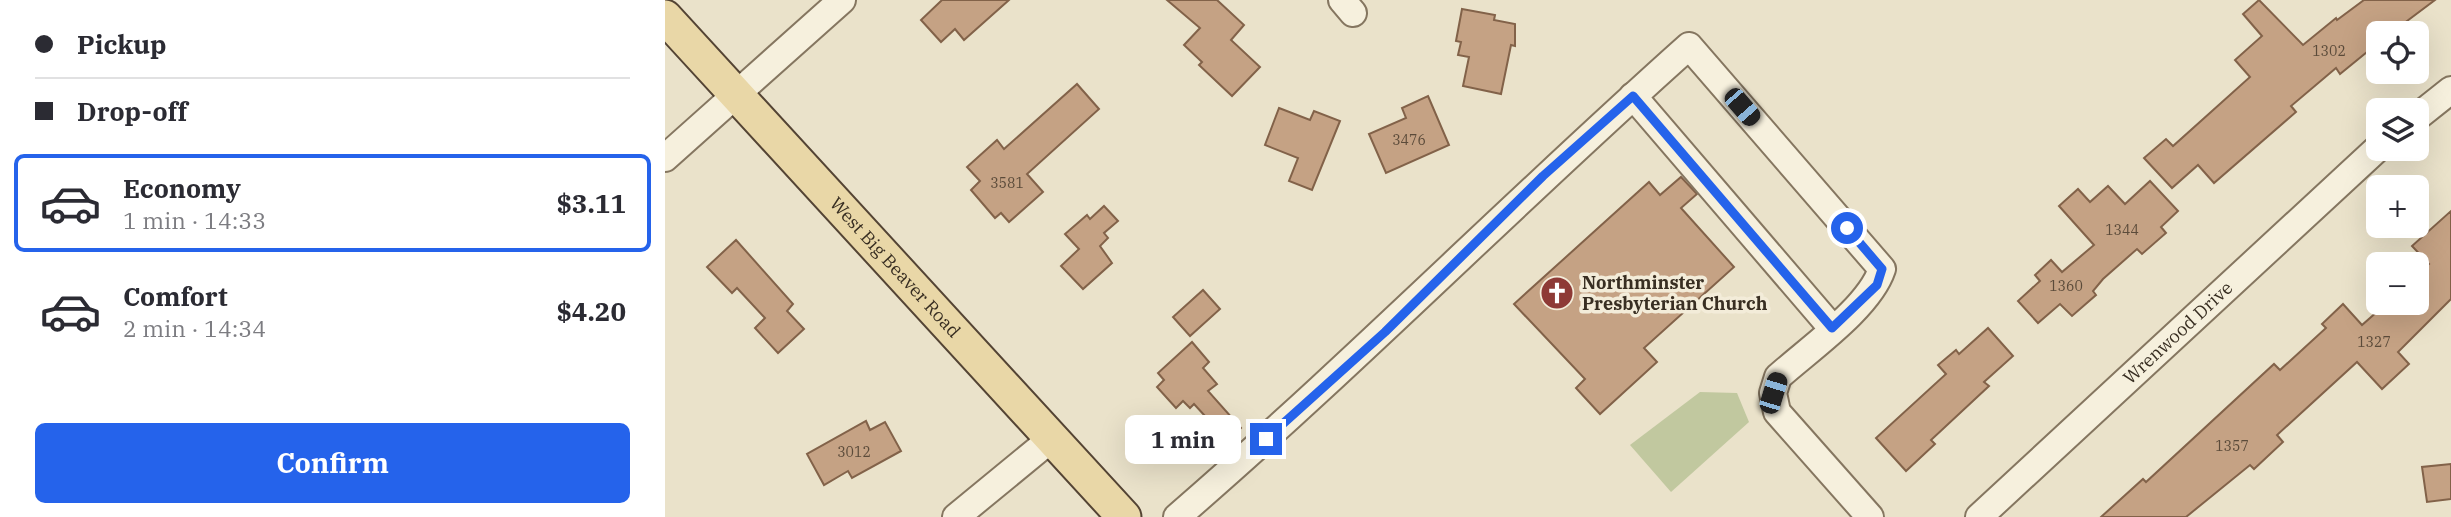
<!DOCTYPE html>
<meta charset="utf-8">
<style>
body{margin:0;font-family:"IBM Plex Serif",serif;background:#f2f2f3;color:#2b2b33;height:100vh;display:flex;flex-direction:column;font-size:26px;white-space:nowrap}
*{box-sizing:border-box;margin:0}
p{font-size:23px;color:#7c7c81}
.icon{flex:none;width:38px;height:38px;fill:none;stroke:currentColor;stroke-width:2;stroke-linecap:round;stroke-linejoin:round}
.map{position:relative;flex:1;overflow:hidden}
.details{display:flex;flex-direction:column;background:#fff;width:665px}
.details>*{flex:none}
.hud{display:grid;align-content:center;height:154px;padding:0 35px;background:#fff}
.tools{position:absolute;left:1701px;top:21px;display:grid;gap:14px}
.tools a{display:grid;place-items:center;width:63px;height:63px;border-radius:10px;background:#fff;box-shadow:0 7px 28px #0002;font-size:35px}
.end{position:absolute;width:32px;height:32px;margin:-16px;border:9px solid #2563eb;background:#fff;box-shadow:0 0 0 4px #fff}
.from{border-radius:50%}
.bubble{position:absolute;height:49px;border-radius:10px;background:#fff;box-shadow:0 7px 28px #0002;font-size:23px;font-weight:800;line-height:49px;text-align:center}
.car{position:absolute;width:21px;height:42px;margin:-21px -10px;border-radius:9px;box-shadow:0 0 5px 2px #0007;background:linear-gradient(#222 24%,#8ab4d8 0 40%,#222 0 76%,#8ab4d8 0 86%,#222 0)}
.hud b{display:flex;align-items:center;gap:24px;height:66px;font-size:26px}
.hud b+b{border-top:2px solid #e1e1e2}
.hud i{width:18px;height:18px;background:#2b2b33}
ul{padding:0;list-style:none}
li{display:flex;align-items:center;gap:21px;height:98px;margin:0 14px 10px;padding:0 21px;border:4px solid transparent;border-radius:10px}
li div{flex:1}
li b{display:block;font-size:26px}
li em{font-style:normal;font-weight:800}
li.on{border-color:#2563eb}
li>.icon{width:63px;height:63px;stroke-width:1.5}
.action{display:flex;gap:14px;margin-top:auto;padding:14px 35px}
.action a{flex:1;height:80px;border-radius:10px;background:#2563eb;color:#fff;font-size:28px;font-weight:800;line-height:80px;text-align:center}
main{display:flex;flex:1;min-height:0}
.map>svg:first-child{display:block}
.green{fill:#c1c89f}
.building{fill:#c5a284;stroke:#826249;stroke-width:2}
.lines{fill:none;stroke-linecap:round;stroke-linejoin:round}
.minor-casing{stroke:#857660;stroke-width:30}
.major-casing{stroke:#544434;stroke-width:37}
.minor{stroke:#f6f0dd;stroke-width:26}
.major{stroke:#e9d7a7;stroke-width:33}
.route{stroke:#2563eb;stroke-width:9}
.labels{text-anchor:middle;stroke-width:7;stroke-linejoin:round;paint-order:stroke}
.number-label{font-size:14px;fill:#5b4b3a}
.street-label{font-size:18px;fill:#382e22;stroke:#f3ecd9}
.poi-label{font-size:18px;font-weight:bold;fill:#382e22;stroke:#f3ecd9;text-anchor:start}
</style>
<main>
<section class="details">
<div class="hud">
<b><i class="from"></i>Pickup</b>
<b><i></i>Drop-off</b>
</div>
<ul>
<li class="on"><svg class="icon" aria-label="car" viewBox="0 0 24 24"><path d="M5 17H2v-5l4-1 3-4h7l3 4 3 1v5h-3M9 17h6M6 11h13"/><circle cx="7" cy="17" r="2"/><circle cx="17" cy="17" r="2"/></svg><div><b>Economy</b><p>1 min · 14:33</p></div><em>$3.11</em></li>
<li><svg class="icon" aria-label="car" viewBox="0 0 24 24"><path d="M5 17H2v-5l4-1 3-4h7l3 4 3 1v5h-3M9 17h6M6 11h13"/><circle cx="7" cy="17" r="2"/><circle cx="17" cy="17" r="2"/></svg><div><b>Comfort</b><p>2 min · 14:34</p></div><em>$4.20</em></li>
</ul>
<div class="action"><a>Confirm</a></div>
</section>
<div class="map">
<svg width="1786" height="517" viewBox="0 0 1786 517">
<rect width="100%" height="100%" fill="#eae2ca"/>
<path class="green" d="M 1035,392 L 1072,393 L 1084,422 L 1006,492 L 965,445 Z"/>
<g class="building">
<path d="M 277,0 L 344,0 L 299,40 L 290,29 L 276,42 L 256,20 Z"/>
<path d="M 502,0 L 552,0 L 579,25 L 566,40 L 595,67 L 567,96 L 534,65 L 537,62 L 519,45 L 535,28 Z"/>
<path d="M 1594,0 L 1638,45 L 1671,18 L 1672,20 L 1699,0 L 1770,0 L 1726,33 L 1713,33 L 1713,43 L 1675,74 L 1671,68 L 1626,106 L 1631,112 L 1549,183 L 1533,165 L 1507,188 L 1479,158 L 1501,139 L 1508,146 L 1585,77 L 1570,60 L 1597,36 L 1578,14 Z"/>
<path d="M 797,9 L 830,15 L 829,20 L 850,24 L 850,46 L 846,45 L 836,94 L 798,86 L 804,57 L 793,55 L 796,42 L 791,41 Z"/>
<path d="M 412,84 L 434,109 L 362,174 L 378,192 L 344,222 L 336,213 L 330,218 L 306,190 L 315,181 L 302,167 L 332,140 L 339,149 Z"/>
<path d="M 763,96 L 784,145 L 721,173 L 704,134 L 741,118 L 737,108 Z"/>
<path d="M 614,108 L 645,120 L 649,111 L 675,121 L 647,190 L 624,181 L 633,158 L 600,145 Z"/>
<path d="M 1016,177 L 1032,194 L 1016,208 L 1069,267 L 979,348 L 992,362 L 935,414 L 911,388 L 920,379 L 849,304 L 984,182 L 995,195 Z"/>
<path d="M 1485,181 L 1513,211 L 1496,227 L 1501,233 L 1477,254 L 1472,249 L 1438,279 L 1428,291 L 1431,295 L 1407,316 L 1395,304 L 1373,323 L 1353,301 L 1375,281 L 1370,275 L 1386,260 L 1397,272 L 1429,245 L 1394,206 L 1413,189 L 1425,202 L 1443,186 L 1460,204 Z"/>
<path d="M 439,206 L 453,221 L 439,233 L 443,238 L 435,246 L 447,263 L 418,289 L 396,266 L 414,249 L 400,234 L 422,215 L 425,219 Z"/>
<path d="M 1786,211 L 1786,299 L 1733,352 L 1744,364 L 1717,389 L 1692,362 L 1612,435 L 1618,442 L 1589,469 L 1585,465 L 1521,517 L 1436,517 L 1478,479 L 1481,482 L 1609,364 L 1615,370 L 1661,328 L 1657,324 L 1678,304 L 1697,325 L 1722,303 L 1752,303 L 1752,275 L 1764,264 L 1747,246 Z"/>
<path d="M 71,240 L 128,304 L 122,311 L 139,329 L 113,353 L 90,328 L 100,318 L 72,288 L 67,293 L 42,267 Z"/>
<path d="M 538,290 L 555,309 L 525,336 L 508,317 Z"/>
<path d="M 1323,328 L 1348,356 L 1319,382 L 1324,386 L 1266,440 L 1270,444 L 1241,471 L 1211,438 L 1281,374 L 1273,365 L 1291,350 L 1294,354 Z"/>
<path d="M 527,342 L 544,362 L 538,368 L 552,384 L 543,391 L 576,428 L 563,441 L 529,404 L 525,408 L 518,401 L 511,408 L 492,387 L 499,380 L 493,373 Z"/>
<path d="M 201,421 L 205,430 L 220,422 L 236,451 L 187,478 L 183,471 L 159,485 L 142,454 Z"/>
<path d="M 1786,464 L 1786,499 L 1762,502 L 1757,467 Z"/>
</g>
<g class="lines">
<defs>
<g id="minor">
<path d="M 677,0 L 688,13"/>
<path d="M 968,96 L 1167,328"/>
<path d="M 1752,117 L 1786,90"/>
<path d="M 0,158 L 177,0"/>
<path d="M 291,517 L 386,439"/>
<path d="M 512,517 C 688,365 851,200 1024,46 L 1217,269 C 1204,308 1144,349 1113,377 L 1108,393 L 1112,412 L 1205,517"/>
<path id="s1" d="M 1314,517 L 1713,148"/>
</g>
<g id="major">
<path id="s2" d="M 0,17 L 459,517"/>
</g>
</defs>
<use href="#minor" class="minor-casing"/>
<use href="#major" class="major-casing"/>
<use href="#minor" class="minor"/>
<use href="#major" class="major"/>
</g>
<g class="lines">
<path class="route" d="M 601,439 L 720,332 L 878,176 L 968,96 L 1167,328 L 1212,285 L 1217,269 L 1182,228"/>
</g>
<defs>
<symbol id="church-disc" viewBox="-11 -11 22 22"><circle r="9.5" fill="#8e3a36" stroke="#f3ecd9"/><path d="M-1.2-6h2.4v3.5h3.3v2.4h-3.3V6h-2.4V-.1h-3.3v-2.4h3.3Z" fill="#fff"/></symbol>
</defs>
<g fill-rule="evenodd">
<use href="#church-disc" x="873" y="274" width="38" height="38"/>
</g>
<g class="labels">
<g class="number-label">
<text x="1664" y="56">1302</text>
<text x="744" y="145">3476</text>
<text x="342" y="188">3581</text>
<text x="1457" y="235">1344</text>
<text x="1401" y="291">1360</text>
<text x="1709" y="347">1327</text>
<text x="1567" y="451">1357</text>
<text x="189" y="457">3012</text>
</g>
<g class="street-label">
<text dy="6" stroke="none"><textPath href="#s2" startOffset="340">West Big Beaver Road</textPath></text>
<text dy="6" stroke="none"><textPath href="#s1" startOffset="271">Wrenwood Drive</textPath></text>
</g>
<g class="poi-label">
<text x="917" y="289">Northminster<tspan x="917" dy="21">Presbyterian Church</tspan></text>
</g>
</g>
</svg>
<div class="tools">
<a><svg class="icon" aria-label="locate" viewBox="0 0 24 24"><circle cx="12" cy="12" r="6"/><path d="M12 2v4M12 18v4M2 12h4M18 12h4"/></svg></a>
<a><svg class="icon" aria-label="layers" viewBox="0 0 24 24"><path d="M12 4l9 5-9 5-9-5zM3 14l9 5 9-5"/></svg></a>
<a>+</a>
<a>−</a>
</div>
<i class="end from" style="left:1182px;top:228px"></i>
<i class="end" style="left:601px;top:439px"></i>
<div class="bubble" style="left:460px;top:415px;width:116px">1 min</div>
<i class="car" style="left:1077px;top:107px;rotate:139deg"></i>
<i class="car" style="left:1108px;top:393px;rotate:17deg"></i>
</div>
</main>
